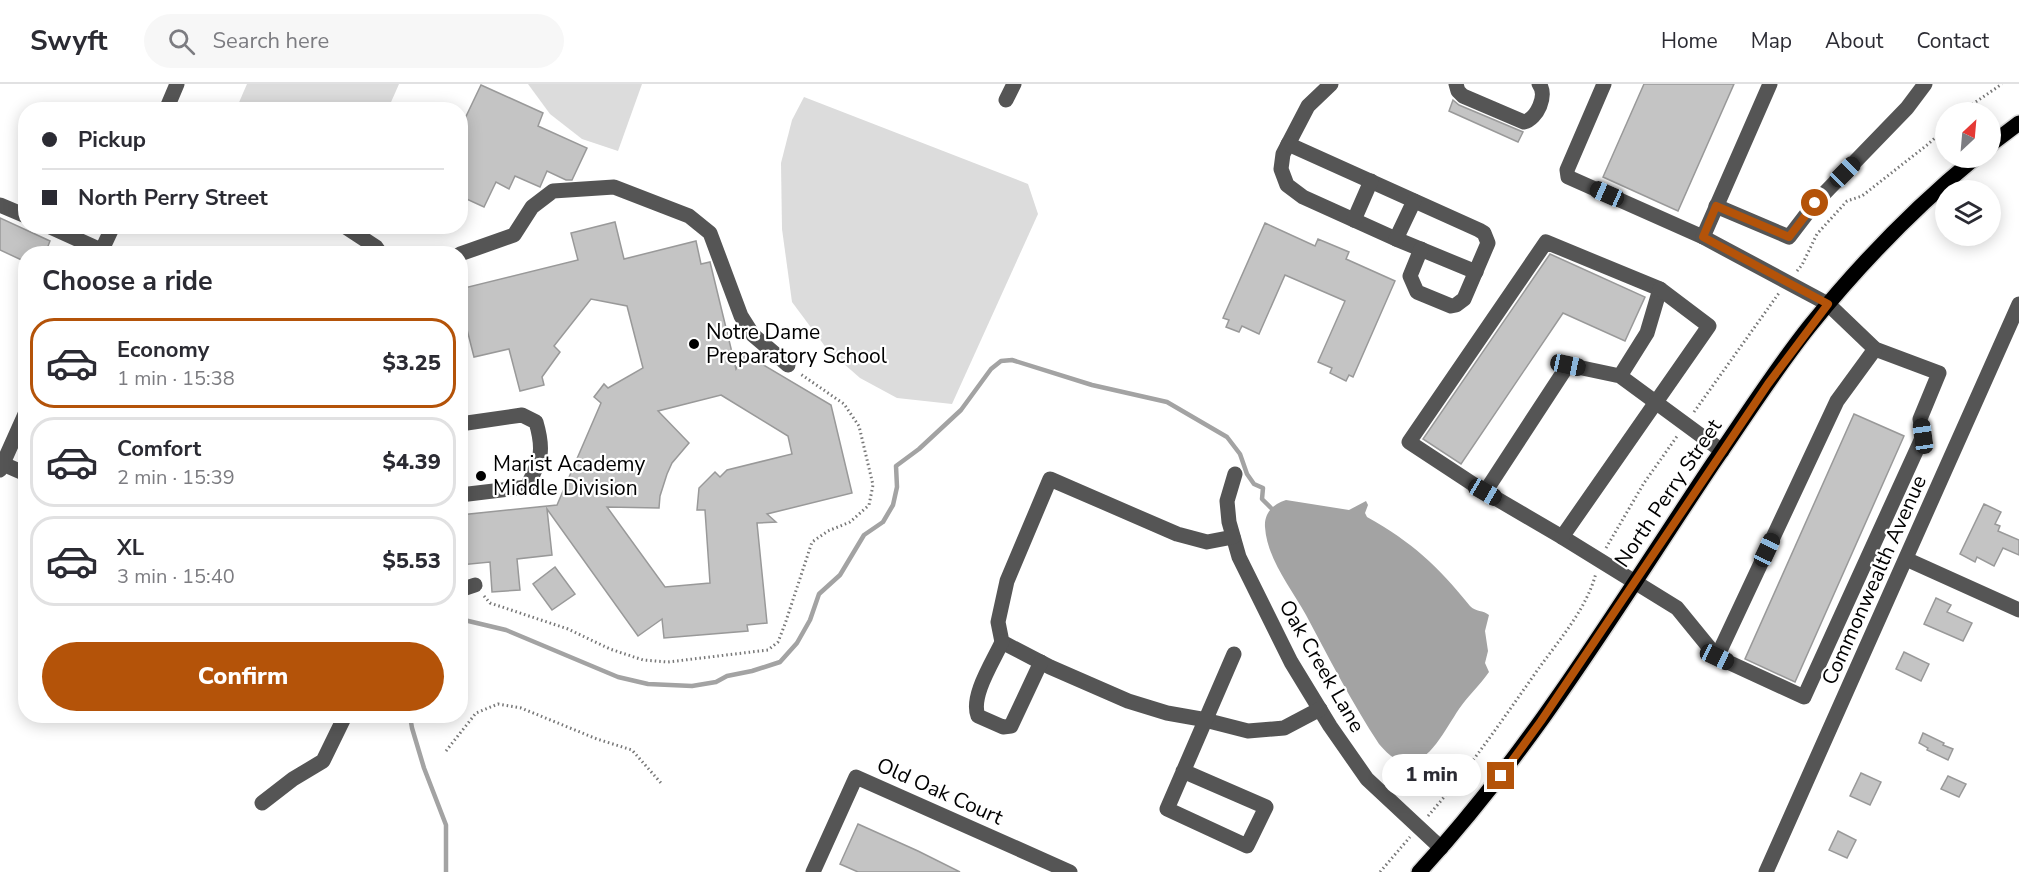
<!DOCTYPE html>
<meta charset="utf-8">
<style>
body{margin:0;font-family:"Nunito Sans",sans-serif;background:#f7f7f7;color:#2b2b33;height:100vh;display:flex;flex-direction:column;font-size:22px;white-space:nowrap}
*{box-sizing:border-box;margin:0}
p{font-size:20px;color:#7c7c81}
.icon{flex:none;width:33px;height:33px;fill:none;stroke:currentColor;stroke-width:2;stroke-linecap:round;stroke-linejoin:round}
.map{position:relative;flex:1;overflow:hidden}
.side{position:absolute;left:18px;top:162px;width:450px;height:477px;display:flex;flex-direction:column;background:#fff;border-radius:24px;box-shadow:0 3px 15px #0003}
.side>*{flex:none}
.top-card{position:absolute;left:18px;top:18px;width:450px;height:132px;border-radius:24px;box-shadow:0 3px 15px #0003;display:grid;align-content:center;height:132px;padding:0 24px;background:#fff}
.needle{width:39px;rotate:26deg}
.tools{position:absolute;left:1935px;top:18px;display:grid;gap:12px}
.tools a{display:grid;place-items:center;width:66px;height:66px;border-radius:50%;background:#fff;box-shadow:0 3px 15px #0003;font-size:30px}
.end{position:absolute;width:27px;height:27px;margin:-14px;border:8px solid #b45309;background:#fff;box-shadow:0 0 0 3px #fff}
.from{border-radius:50%}
.bubble{position:absolute;height:42px;border-radius:21px;background:#fff;box-shadow:0 3px 15px #0003;font-size:20px;font-weight:800;line-height:42px;text-align:center}
.car{position:absolute;width:18px;height:36px;margin:-18px -9px;border-radius:8px;box-shadow:0 0 4px 2px #0007;background:linear-gradient(#222 24%,#8ab4d8 0 40%,#222 0 76%,#8ab4d8 0 86%,#222 0)}
.top-card b{display:flex;align-items:center;gap:21px;height:57px;font-size:22px}
.top-card b+b{border-top:2px solid #e1e1e2}
.top-card i{width:15px;height:15px;background:#2b2b33}
ul{padding:0;list-style:none}
li{display:flex;align-items:center;gap:18px;height:90px;margin:0 12px 9px;padding:0 12px;border:3px solid #e1e1e2;border-radius:24px}
li div{flex:1}
li b{display:block;font-size:22px}
li em{font-style:normal;font-weight:800}
li.active{border-color:#b45309}
li>.icon{width:54px;height:54px;stroke-width:1.5}
h2{padding:0 24px;font-size:27px;line-height:72px}
.button{display:flex;gap:12px;margin-top:auto;padding:12px 24px}
.button a{flex:1;height:69px;border-radius:36px;background:#b45309;color:#fff;font-size:24px;font-weight:800;line-height:69px;text-align:center}
header{display:flex;align-items:center;gap:36px;box-sizing:border-box;height:84px;padding:0 30px;background:#fff;border-bottom:2px solid #e1e1e2}
header strong{font-size:28px}
nav{display:flex;gap:33px;margin-inline-start:auto;font-size:21px}
.search{width:420px;height:54px;background:#f7f7f7;display:flex;align-items:center;gap:15px;box-sizing:border-box;padding:0 21px;border-radius:33px;color:#7c7c81;font-size:22px}
.map>svg:first-child{display:block}
.green{fill:#dcdcdc}
.water{fill:#a3a3a3}
.lines{fill:none;stroke-linecap:round;stroke-linejoin:round}
.stream{stroke:#a3a3a3;stroke-width:4.5}
.building{fill:#c4c4c4;stroke:#999;stroke-width:1.5;fill-rule:evenodd}
.major-casing{stroke:#dbdbdb;stroke-width:18}
.path{stroke:#777;stroke-width:3;stroke-dasharray:1.5 3;stroke-linecap:butt}
.minor{stroke:#555;stroke-width:15}
.major{stroke:#000;stroke-width:15}
.route{stroke:#b45309;stroke-width:8}
.poi-dot{fill:#000;stroke:#fff;stroke-width:2}
.labels{text-anchor:middle;stroke-width:4.5;stroke-linejoin:round;paint-order:stroke}
.poi-label{font-size:21px;fill:#000;stroke:#fff;text-anchor:start}
.street-label{font-size:21px;fill:#000;stroke:#fff}
</style>
<header>
<strong>Swyft</strong>
<div class="search"><svg class="icon" aria-label="search" viewBox="0 0 24 24"><circle cx="10" cy="10" r="6"/><path d="M15 15l6 6"/></svg>Search here</div>
<nav><a>Home</a><a>Map</a><a>About</a><a>Contact</a></nav>
</header>
<div class="map">
<svg width="2019" height="788" viewBox="0 0 2019 788">
<rect width="100%" height="100%" fill="#fff"/>
<g class="green">
<path d="M 247,0 L 399,0 L 388,25 L 242,25 L 237,23 Z"/>
<path d="M 528,0 L 642,0 L 618,67 L 582,55 L 550,30 Z"/>
<path d="M 804,13 L 1028,100 L 1038,130 L 952,320 L 897,314 L 860,294 L 827,265 L 792,218 L 782,145 L 781,79 L 792,36 Z"/>
</g>
<path class="water" d="M 1286,416 L 1349,426 L 1366,417 L 1368,421 L 1365,429 L 1367,433 C 1413,459 1437,481 1470,522 C 1476,528 1483,526 1489,531 L 1485,547 L 1488,567 L 1485,579 L 1489,588 C 1480,601 1468,612 1459,625 C 1439,655 1417,706 1379,660 C 1352,619 1329,574 1306,531 C 1291,504 1267,475 1265,443 C 1264,429 1273,420 1286,416 Z"/>
<g class="lines">
<g class="stream">
<path d="M 460,535 L 506,546 L 618,593 L 648,600 L 692,602 L 716,598 L 727,592 L 752,587 L 780,578 L 797,559 L 810,536 L 819,510 L 840,491 L 864,451 L 883,438 L 893,421 L 897,403 L 896,382 L 919,365 L 961,326 L 991,285 L 1001,277 L 1012,276 L 1092,301 L 1167,318 L 1227,353 L 1240,370 L 1247,390 L 1254,400 L 1263,404 L 1262,415 L 1271,424"/>
<path d="M 410,632 L 412,644 L 424,684 L 446,741 L 446,788"/>
</g>
</g>
<g class="building">
<path d="M 1644,0 L 1734,0 L 1678,127 L 1603,93 Z"/>
<path d="M 481,1 L 543,29 L 538,42 L 587,64 L 572,96 L 566,96 L 547,87 L 540,103 L 515,92 L 509,105 L 496,98 L 484,123 L 460,112 L 460,45 Z"/>
<path d="M 1453,16 L 1459,21 L 1523,48 L 1518,58 L 1449,27 Z"/>
<path d="M 0,134 L 50,157 L 45,170 L 26,170 L 26,178 L 0,166 Z"/>
<path d="M 615,138 L 624,175 L 696,157 L 701,180 L 710,178 L 736,285 L 745,270 L 831,321 L 852,409 L 767,430 L 776,438 L 757,439 L 767,539 L 747,541 L 748,547 L 664,554 L 662,535 L 638,552 L 547,425 L 552,471 L 517,475 L 520,506 L 492,508 L 490,478 L 460,481 L 460,431 L 557,421 L 601,319 L 594,313 L 604,300 L 608,304 L 643,284 L 627,222 L 591,215 L 554,262 L 560,268 L 542,293 L 544,301 L 520,307 L 509,265 L 474,273 L 460,218 L 460,205 L 578,176 L 571,149 ZM 721,311 L 788,352 L 792,370 L 727,386 L 720,393 L 715,388 L 699,404 L 697,426 L 705,426 L 710,499 L 665,503 L 607,423 L 659,424 L 660,412 L 667,390 L 672,379 L 689,359 L 658,327 Z"/>
<path d="M 1265,139 L 1315,162 L 1318,155 L 1349,168 L 1346,175 L 1395,197 L 1353,293 L 1349,291 L 1346,297 L 1330,289 L 1332,284 L 1318,278 L 1345,217 L 1285,191 L 1259,250 L 1242,242 L 1239,248 L 1226,243 L 1229,236 L 1223,234 Z"/>
<path d="M 1550,170 L 1645,213 L 1625,257 L 1563,229 L 1461,380 L 1423,355 Z"/>
<path d="M 1854,330 L 1904,352 L 1795,598 L 1745,575 Z"/>
<path d="M 1984,420 L 2001,428 L 1995,440 L 2000,442 L 1998,447 L 2019,456 L 2019,471 L 2003,464 L 1994,482 L 1977,473 L 1975,478 L 1960,470 Z"/>
<path d="M 555,483 L 575,510 L 552,526 L 533,500 Z"/>
<path d="M 1936,514 L 1951,521 L 1947,528 L 1972,539 L 1963,557 L 1924,540 Z"/>
<path d="M 1904,568 L 1929,580 L 1921,597 L 1896,585 Z"/>
<path d="M 1923,649 L 1944,659 L 1943,661 L 1953,665 L 1948,676 L 1927,666 L 1928,664 L 1919,659 Z"/>
<path d="M 1861,689 L 1881,698 L 1870,721 L 1850,712 Z"/>
<path d="M 1948,692 L 1966,700 L 1959,713 L 1941,705 Z"/>
<path d="M 858,740 L 918,767 L 960,788 L 858,788 L 840,780 Z"/>
<path d="M 1838,747 L 1856,756 L 1847,774 L 1829,766 Z"/>
</g>
<g class="lines">
<defs>
<g id="major">
<path d="M 1990,61 L 2019,39"/>
<path d="M 1419,788 C 1533,665 1619,520 1712,381 C 1744,335 1774,287 1809,243 C 1859,181 1914,124 1975,74"/>
</g>
</defs>
<use href="#major" class="major-casing"/>
<g class="path">
<path d="M 1961,28 L 2002,0"/>
<path d="M 1797,187 L 1802,181 L 1817,150 L 1847,117 L 1862,112 L 1927,61 L 1946,44"/>
<path d="M 1694,328 L 1779,209"/>
<path d="M 1606,464 L 1644,399 L 1678,351"/>
<path d="M 484,512 L 490,519 L 568,545 L 610,565 L 643,576 L 668,578 L 768,566 L 778,558 L 785,540 L 812,458 L 828,447 L 850,438 L 869,421 L 873,401 L 859,342 L 844,320 L 799,289"/>
<path d="M 446,667 L 476,629 L 498,620 L 521,624 L 597,655 L 632,666 L 661,699"/>
<path d="M 1428,732 C 1469,685 1503,635 1539,584 C 1560,555 1587,524 1596,489"/>
<path d="M 1380,788 L 1410,753"/>
</g>
<g class="minor">
<path d="M 1331,0 L 1308,22 L 1283,70 L 1281,85 L 1287,101 L 1303,113 L 1396,155 L 1476,188"/>
<path d="M 1456,0 L 1458,7 L 1463,12 L 1524,38 C 1537,35 1548,11 1539,0"/>
<path d="M 1604,0 L 1567,86 L 1568,93 L 1703,153"/>
<path d="M 1006,16 L 1014,0"/>
<path d="M 166,26 L 177,0"/>
<path d="M 1288,60 L 1479,146 L 1484,149 L 1488,159 L 1464,215 L 1456,221 L 1451,222 L 1417,208 L 1410,192 L 1421,165"/>
<path d="M 0,121 L 26,132"/>
<path d="M 1716,122 L 1789,153 L 1815,119 L 1907,24 L 1925,0"/>
<path d="M 1354,136 L 1371,97"/>
<path d="M 48,142 L 101,166"/>
<path d="M 344,142 L 376,163 L 381,170"/>
<path d="M 1396,155 L 1414,117"/>
<path d="M 100,170 L 113,142"/>
<path d="M 460,170 L 514,151 L 532,123 L 553,107 L 614,103 L 689,132 L 710,149 L 741,232 L 753,251 L 788,281"/>
<path d="M 1620,292 L 1568,281 L 1485,408 L 1409,358 L 1546,158 L 1660,205 L 1647,249 L 1620,292 L 1722,367"/>
<path d="M 460,340 L 522,331 L 536,338 C 545,369 540,376 527,403 L 460,411"/>
<path d="M 3,380 L 26,390"/>
<path d="M 0,386 L 26,328"/>
<path d="M 1235,390 L 1227,417 L 1229,438 L 1239,473 L 1291,578 L 1330,642 L 1367,695 L 1441,764"/>
<path d="M 1485,408 L 1562,453 L 1677,524 L 1717,573 L 1804,613 L 1923,352 L 1920,335 L 1939,289 L 1875,265 L 1828,220 L 1703,153 L 1770,0"/>
<path d="M 1233,453 L 1207,458 L 1177,450 L 1050,395 L 1007,497 L 998,538 L 1002,558 L 1050,583 L 1128,617 L 1167,629 L 1201,635 L 1248,647 L 1284,644 L 1320,625"/>
<path d="M 1562,453 L 1709,242 L 1660,205"/>
<path d="M 1906,475 L 2019,526"/>
<path d="M 460,506 L 475,501"/>
<path d="M 1002,558 C 994,576 970,612 978,632 L 1003,643 L 1011,642 L 1041,578"/>
<path d="M 1717,573 L 1837,317 L 1875,265"/>
<path d="M 1183,687 L 1266,723 L 1247,762 L 1167,725 L 1234,570"/>
<path d="M 262,719 L 293,695 L 323,677 L 345,632"/>
<path d="M 813,788 L 856,693 L 1070,788"/>
<path d="M 1766,788 L 2019,220"/>
</g>
<use href="#major" class="major"/>
</g>
<g class="lines">
<path class="route" d="M 1501,692 L 1541,637 L 1768,300 L 1828,220 L 1703,153 L 1716,122 L 1789,153 L 1815,119"/>
</g>
<g class="poi-dot">
<circle cx="694" cy="260" r="6"/>
<circle cx="481" cy="392" r="6"/>
</g>
<g class="labels">
<g class="poi-label">
<text x="706" y="255">Notre Dame<tspan x="706" dy="24">Preparatory School</tspan></text>
<text x="493" y="387">Marist Academy<tspan x="493" dy="24">Middle Division</tspan></text>
</g>
<g class="street-label">
<text transform="translate(1668 409) rotate(-56)" y="7">North Perry Street</text>
<text transform="translate(1874 496) rotate(-66)" y="7">Commonwealth Avenue</text>
<text transform="translate(1322 582) rotate(60)" y="7">Oak Creek Lane</text>
<text transform="translate(940 707) rotate(24)" y="7">Old Oak Court</text>
</g>
</g>
</svg>
<div class="tools">
<a><svg class="needle" viewBox="-14 -14 28 28"><path d="M0-13l5 13h-10z" fill="#e53935"/><path d="M0 13l5-13h-10z" fill="#7c7c81"/></svg></a>
<a><svg class="icon" aria-label="layers" viewBox="0 0 24 24"><path d="M12 4l9 5-9 5-9-5zM3 14l9 5 9-5"/></svg></a>
</div>
<i class="end from" style="left:1815px;top:119px"></i>
<i class="end" style="left:1501px;top:692px"></i>
<div class="bubble" style="left:1382px;top:670px;width:99px">1 min</div>
<i class="car" style="left:1845px;top:88px;rotate:45deg"></i>
<i class="car" style="left:1607px;top:110px;rotate:294deg"></i>
<i class="car" style="left:1568px;top:281px;rotate:102deg"></i>
<i class="car" style="left:1923px;top:352px;rotate:352deg"></i>
<i class="car" style="left:1485px;top:408px;rotate:120deg"></i>
<i class="car" style="left:1767px;top:466px;rotate:25deg"></i>
<i class="car" style="left:1717px;top:573px;rotate:115deg"></i>
<div class="top-card">
<b><i class="from"></i>Pickup</b>
<b><i></i>North Perry Street</b>
</div>
<section class="side">
<h2>Choose a ride</h2>
<ul>
<li class="active"><svg class="icon" aria-label="car" viewBox="0 0 24 24"><path d="M5 17H2v-5l4-1 3-4h7l3 4 3 1v5h-3M9 17h6M6 11h13"/><circle cx="7" cy="17" r="2"/><circle cx="17" cy="17" r="2"/></svg><div><b>Economy</b><p>1 min · 15:38</p></div><em>$3.25</em></li>
<li><svg class="icon" aria-label="car" viewBox="0 0 24 24"><path d="M5 17H2v-5l4-1 3-4h7l3 4 3 1v5h-3M9 17h6M6 11h13"/><circle cx="7" cy="17" r="2"/><circle cx="17" cy="17" r="2"/></svg><div><b>Comfort</b><p>2 min · 15:39</p></div><em>$4.39</em></li>
<li><svg class="icon" aria-label="car" viewBox="0 0 24 24"><path d="M5 17H2v-5l4-1 3-4h7l3 4 3 1v5h-3M9 17h6M6 11h13"/><circle cx="7" cy="17" r="2"/><circle cx="17" cy="17" r="2"/></svg><div><b>XL</b><p>3 min · 15:40</p></div><em>$5.53</em></li>
</ul>
<div class="button"><a>Confirm</a></div>
</section>
</div>
